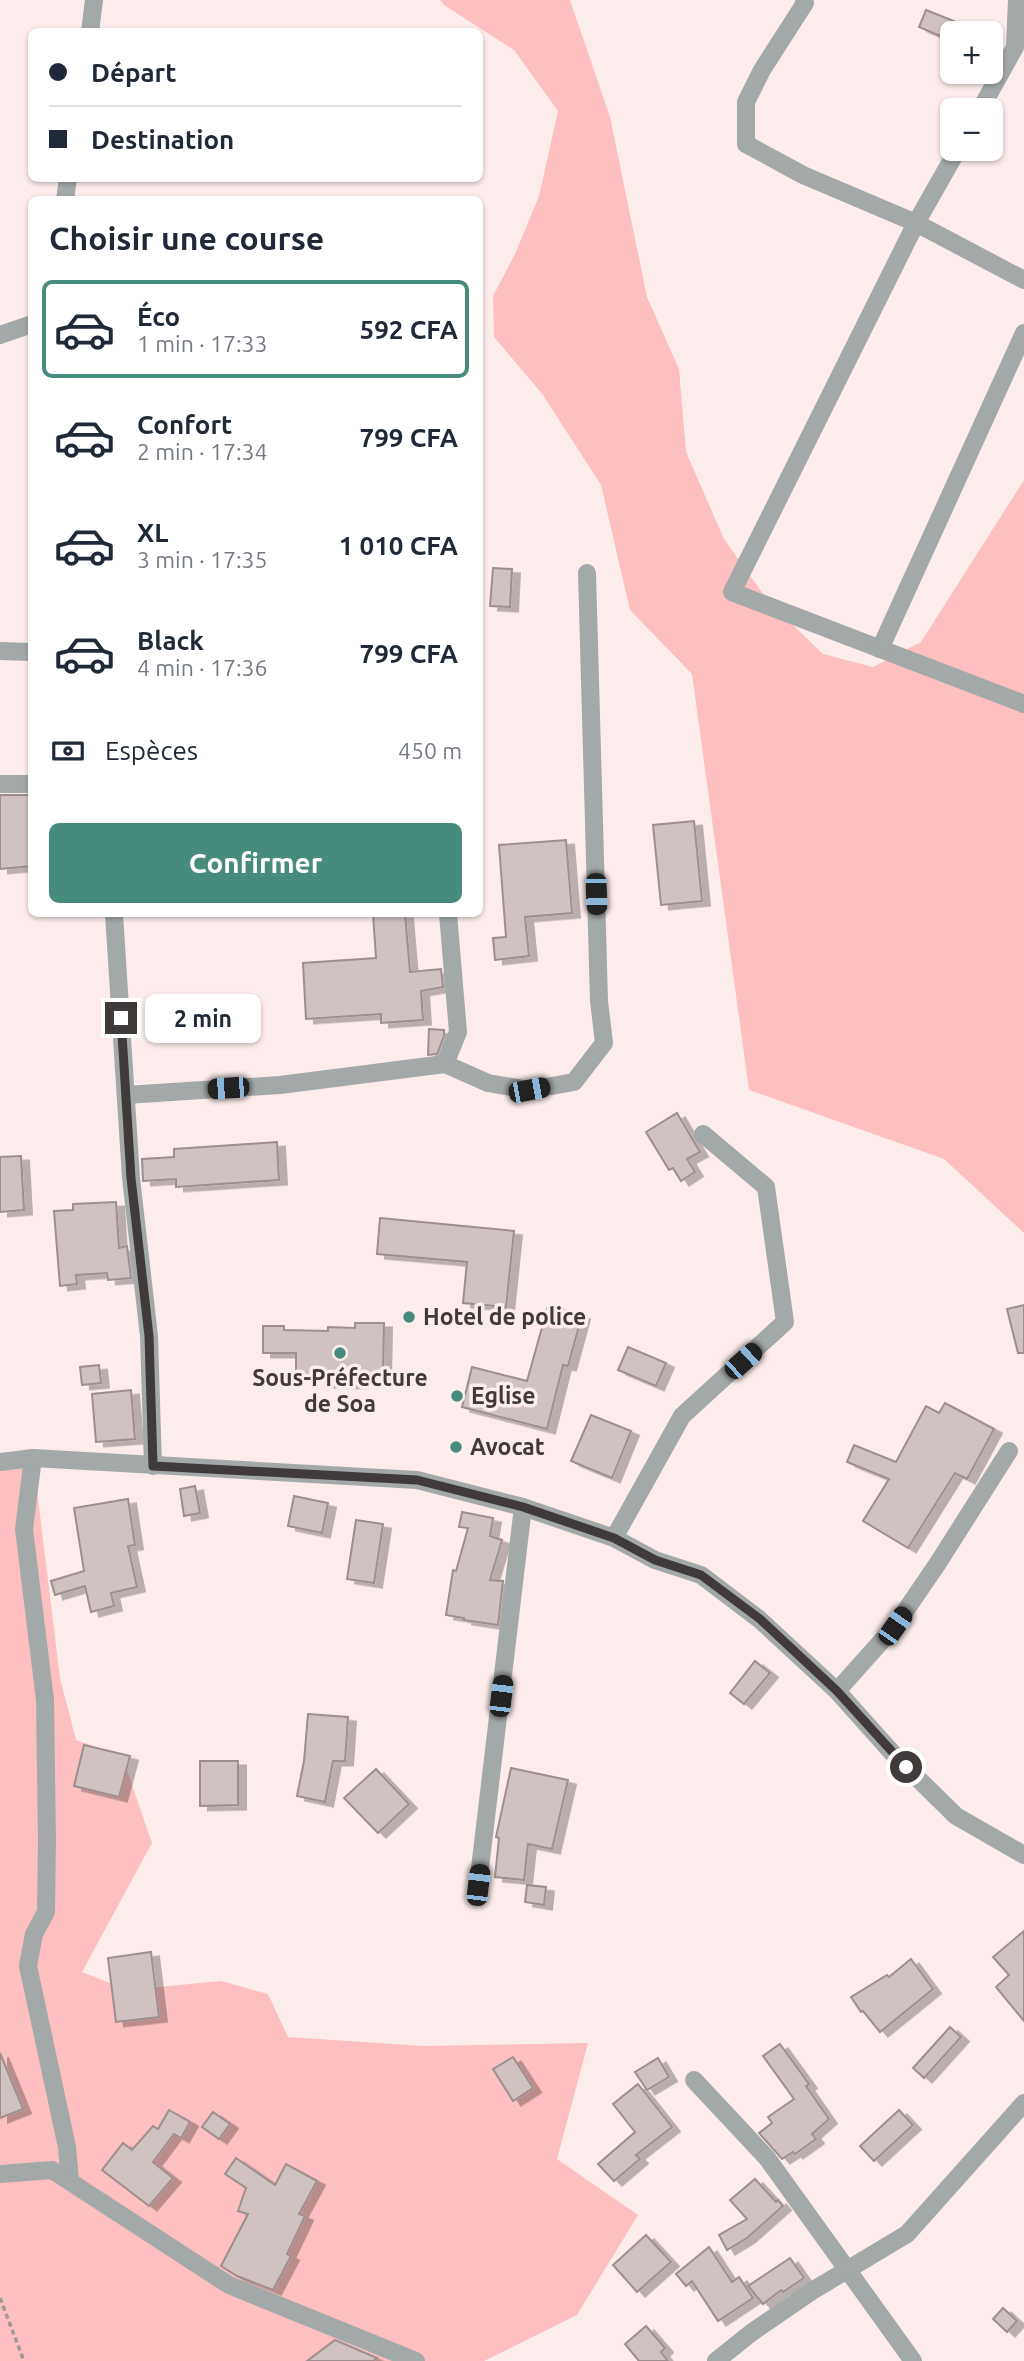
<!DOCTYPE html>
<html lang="fr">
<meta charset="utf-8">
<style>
body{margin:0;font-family:Ubuntu,sans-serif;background:#f6f6f7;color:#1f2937;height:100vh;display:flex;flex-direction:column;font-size:26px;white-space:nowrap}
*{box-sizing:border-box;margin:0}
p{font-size:23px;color:#747a83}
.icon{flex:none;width:38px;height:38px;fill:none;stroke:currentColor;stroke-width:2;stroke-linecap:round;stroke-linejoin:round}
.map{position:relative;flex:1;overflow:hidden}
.drawer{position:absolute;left:28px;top:196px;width:455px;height:721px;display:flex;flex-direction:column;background:#fff;border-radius:10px;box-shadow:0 2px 5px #0004}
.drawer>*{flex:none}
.top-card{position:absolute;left:28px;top:28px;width:455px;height:154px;border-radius:10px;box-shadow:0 2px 5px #0004;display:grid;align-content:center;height:154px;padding:0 21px;background:#fff}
.fabs{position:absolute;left:940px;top:21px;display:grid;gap:14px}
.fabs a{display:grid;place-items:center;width:63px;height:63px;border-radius:10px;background:#fff;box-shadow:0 2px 5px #0004;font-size:35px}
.end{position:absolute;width:32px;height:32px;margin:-16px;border:9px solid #403a3a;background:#fff;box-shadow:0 0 0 4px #fff}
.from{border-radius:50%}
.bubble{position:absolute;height:49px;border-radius:10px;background:#fff;box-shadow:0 2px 5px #0004;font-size:23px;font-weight:700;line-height:49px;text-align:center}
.car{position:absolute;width:21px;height:42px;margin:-21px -10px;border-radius:9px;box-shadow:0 0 5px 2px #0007;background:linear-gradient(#222 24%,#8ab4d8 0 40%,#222 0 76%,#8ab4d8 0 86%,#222 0)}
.top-card b{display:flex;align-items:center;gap:24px;height:66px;font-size:26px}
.top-card b+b{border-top:2px solid #e0e1e3}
.top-card i{width:18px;height:18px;background:#1f2937}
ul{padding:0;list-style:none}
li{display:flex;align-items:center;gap:21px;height:98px;margin:0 14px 10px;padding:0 7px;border:4px solid transparent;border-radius:10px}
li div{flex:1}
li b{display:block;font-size:26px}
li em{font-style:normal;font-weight:700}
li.current{border-color:#478b7d}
li>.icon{width:63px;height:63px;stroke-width:1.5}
h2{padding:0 21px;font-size:32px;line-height:84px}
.pay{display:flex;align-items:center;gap:18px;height:77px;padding:0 21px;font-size:26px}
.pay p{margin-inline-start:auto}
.action{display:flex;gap:14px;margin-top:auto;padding:14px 21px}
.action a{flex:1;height:80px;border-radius:10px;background:#478b7d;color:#fff;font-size:28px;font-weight:700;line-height:80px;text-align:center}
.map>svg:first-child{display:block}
.green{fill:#fdbfbf}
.building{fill:#d1c2c2;stroke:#9d8f8f;stroke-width:2;filter:url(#shadow)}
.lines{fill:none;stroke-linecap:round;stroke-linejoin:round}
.path{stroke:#a29797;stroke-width:3.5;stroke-dasharray:5 3.5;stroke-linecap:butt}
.minor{stroke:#a3a9a8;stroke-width:18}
.tertiary{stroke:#a3a9a8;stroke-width:18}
.route{stroke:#403a3a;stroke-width:9}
.poi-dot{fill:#478b7d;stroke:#fcedec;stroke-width:2.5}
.labels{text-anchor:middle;stroke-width:7;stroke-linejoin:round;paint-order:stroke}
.poi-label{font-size:23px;font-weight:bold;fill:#403a3a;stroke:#fcedec;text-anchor:start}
</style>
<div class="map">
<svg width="1024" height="2361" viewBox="0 0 1024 2361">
<defs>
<filter id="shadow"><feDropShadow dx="8" dy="4.5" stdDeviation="0" flood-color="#0004"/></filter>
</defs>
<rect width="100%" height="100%" fill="#fcedec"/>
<g class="green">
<path d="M 440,0 L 570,0 L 610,117 L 647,297 L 679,369 L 686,452 L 724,539 L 768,601 L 823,654 L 873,667 L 921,642 L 1024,480 L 1024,1233 L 944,1159 L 749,1090 L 692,674 L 630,610 L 601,485 L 543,395 L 494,337 L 493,296 L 515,254 L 539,196 L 558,111 L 514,50 L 444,5 Z"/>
<path d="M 33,1458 L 60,1678 L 76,1740 L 122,1756 L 152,1843 L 82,1972 L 128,1990 L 221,1981 L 268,1994 L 288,2037 L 423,2046 L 588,2043 L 557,2159 L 638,2215 L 577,2315 L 484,2361 L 0,2361 L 0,1462 Z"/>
</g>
<g class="building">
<path d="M 926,10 L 984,33 L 952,33 L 952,41 L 919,27 Z"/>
<path d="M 493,568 L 512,569 L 510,607 L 490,606 Z"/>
<path d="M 0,795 L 32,795 L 32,866 L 0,869 Z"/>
<path d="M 694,821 L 702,901 L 661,905 L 653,825 Z"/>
<path d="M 566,840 L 572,913 L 525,917 L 529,956 L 495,960 L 493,938 L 506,937 L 499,845 Z"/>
<path d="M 373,914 L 405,914 L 410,972 L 441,969 L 443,987 L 421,991 L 423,1020 L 381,1023 L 381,1014 L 306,1019 L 303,963 L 376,958 Z"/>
<path d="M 429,1029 L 444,1030 L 444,1036 L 437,1054 L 428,1055 Z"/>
<path d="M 677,1113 L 700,1152 L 687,1159 L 695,1172 L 681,1181 L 673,1168 L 669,1170 L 646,1132 Z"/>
<path d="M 277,1142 L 279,1180 L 176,1187 L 176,1179 L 143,1181 L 142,1159 L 174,1157 L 174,1149 Z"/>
<path d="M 21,1156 L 24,1210 L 0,1212 L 0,1157 Z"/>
<path d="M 116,1202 L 119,1248 L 127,1246 L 131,1278 L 108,1280 L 107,1273 L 76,1275 L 77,1284 L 60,1286 L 54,1211 L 73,1210 L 73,1204 Z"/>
<path d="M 380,1218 L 514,1231 L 506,1307 L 463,1303 L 467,1262 L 377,1254 Z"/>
<path d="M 1024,1305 L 1024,1353 L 1018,1353 L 1007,1309 Z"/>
<path d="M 548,1306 L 582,1315 L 568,1366 L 563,1365 L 547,1429 L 462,1407 L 472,1367 L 527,1381 Z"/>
<path d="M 355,1323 L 384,1323 L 383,1375 L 359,1374 L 359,1384 L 326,1383 L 327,1375 L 296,1374 L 296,1353 L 263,1353 L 263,1326 L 284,1326 L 284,1330 L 328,1331 L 328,1327 L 355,1328 Z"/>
<path d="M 628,1347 L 666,1363 L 656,1386 L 618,1370 Z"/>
<path d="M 99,1365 L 101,1383 L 82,1385 L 80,1367 Z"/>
<path d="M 131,1390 L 135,1439 L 96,1442 L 92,1394 Z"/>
<path d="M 945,1403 L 994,1429 L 967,1479 L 955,1473 L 908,1548 L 863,1521 L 889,1479 L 847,1462 L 854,1445 L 896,1462 L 926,1406 L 939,1413 Z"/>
<path d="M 591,1415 L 631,1431 L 612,1478 L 571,1461 Z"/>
<path d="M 195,1486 L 200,1513 L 184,1516 L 180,1489 Z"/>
<path d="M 294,1496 L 328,1503 L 322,1533 L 288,1526 Z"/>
<path d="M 128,1499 L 135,1545 L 128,1546 L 137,1587 L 111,1593 L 114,1606 L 91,1612 L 85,1586 L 55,1595 L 51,1581 L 84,1571 L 74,1508 Z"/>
<path d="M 462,1512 L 493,1518 L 490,1536 L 502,1540 L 490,1580 L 503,1581 L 498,1625 L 464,1620 L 464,1618 L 446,1615 L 453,1570 L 456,1571 L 468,1528 L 459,1527 Z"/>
<path d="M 356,1520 L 383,1524 L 374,1583 L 347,1579 Z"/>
<path d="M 755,1661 L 770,1673 L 744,1704 L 730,1693 Z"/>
<path d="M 308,1714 L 348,1717 L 345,1761 L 333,1761 L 325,1802 L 297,1796 L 304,1761 Z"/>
<path d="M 84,1745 L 130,1756 L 119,1797 L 74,1786 Z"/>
<path d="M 200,1761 L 238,1761 L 238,1805 L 200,1806 Z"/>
<path d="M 511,1768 L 568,1780 L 552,1849 L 528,1844 L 524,1880 L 495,1877 L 499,1838 L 496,1837 Z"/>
<path d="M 376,1769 L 409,1804 L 378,1833 L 344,1798 Z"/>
<path d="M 527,1885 L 546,1887 L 544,1905 L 525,1902 Z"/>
<path d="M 1024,1931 L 1024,2021 L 996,1987 L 1009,1975 L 993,1957 Z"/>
<path d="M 151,1952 L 159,2017 L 116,2022 L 108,1958 Z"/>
<path d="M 911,1959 L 933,1989 L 880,2032 L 863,2011 L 861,2012 L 851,1997 L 887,1975 L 889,1977 Z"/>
<path d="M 950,2027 L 961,2037 L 924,2078 L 913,2068 Z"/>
<path d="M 780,2044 L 809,2084 L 806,2086 L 829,2119 L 812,2134 L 816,2139 L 795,2154 L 793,2152 L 782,2159 L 759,2133 L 772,2123 L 768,2117 L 794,2099 L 763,2056 Z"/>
<path d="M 0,2053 L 23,2109 L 0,2118 Z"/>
<path d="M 513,2057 L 533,2088 L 513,2101 L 493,2069 Z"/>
<path d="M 658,2058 L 669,2077 L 647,2090 L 635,2072 Z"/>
<path d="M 638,2084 L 672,2127 L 636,2155 L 640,2159 L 614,2181 L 598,2164 L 635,2132 L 613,2104 Z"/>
<path d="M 169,2110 L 190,2122 L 181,2138 L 174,2134 L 153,2162 L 173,2178 L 149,2206 L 102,2170 L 123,2143 L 132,2150 L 153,2126 L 158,2129 Z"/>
<path d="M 899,2110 L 913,2125 L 874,2161 L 860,2146 Z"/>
<path d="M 213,2112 L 230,2124 L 219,2139 L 202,2127 Z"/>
<path d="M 236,2158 L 275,2185 L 286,2164 L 317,2181 L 299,2214 L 305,2216 L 287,2254 L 291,2256 L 273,2290 L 237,2276 L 221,2266 L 248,2214 L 238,2211 L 246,2188 L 225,2174 Z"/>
<path d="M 755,2179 L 776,2202 L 778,2200 L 783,2206 L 747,2238 L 727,2250 L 719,2235 L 747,2219 L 730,2200 Z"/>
<path d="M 646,2235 L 671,2262 L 637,2292 L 613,2265 Z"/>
<path d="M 709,2247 L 732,2282 L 739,2277 L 753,2298 L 718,2321 L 692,2281 L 686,2286 L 676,2274 Z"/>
<path d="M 790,2258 L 804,2278 L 783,2292 L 781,2290 L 763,2304 L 748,2286 Z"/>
<path d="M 1003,2308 L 1017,2321 L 1007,2332 L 993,2319 Z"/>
<path d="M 646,2326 L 665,2348 L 661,2352 L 668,2361 L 639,2361 L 625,2344 Z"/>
<path d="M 335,2340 L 377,2358 L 373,2361 L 307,2361 Z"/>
</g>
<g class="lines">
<path class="path" d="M 0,2298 L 24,2361"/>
<g class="minor">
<path d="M 804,0 L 805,3 L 762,70 L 746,102 L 746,144 L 803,175 L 916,223 L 1024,280"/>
<path d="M 90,32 L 94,0"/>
<path d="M 980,110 L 1015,47 L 1017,0"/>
<path d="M 958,149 L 916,223 L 732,592 L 1024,704"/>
<path d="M 65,200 L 68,178"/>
<path d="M 0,335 L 32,324"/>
<path d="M 880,649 L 1024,333"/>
<path d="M 0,651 L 32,652"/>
<path d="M 0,784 L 32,784"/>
<path d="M 114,914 L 131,1178 L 149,1336 L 153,1466"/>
<path d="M 445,1064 L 458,1032 L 448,914"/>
<path d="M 126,1095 L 280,1085 L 445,1064 L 488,1083 L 529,1090 L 574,1082 L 604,1043 L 599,1001 L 587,573"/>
<path d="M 33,1458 L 24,1529 L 45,1700 L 47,1840 L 46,1912 L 34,1934 L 28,1966 L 67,2147 L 70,2181"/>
<path d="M 614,1538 L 682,1416 L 785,1322 L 766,1187 L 703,1134"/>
<path d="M 837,1691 L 895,1626 L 938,1563 L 1009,1451"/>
<path d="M 478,1885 L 523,1507"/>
<path d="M 694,2080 L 767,2158 L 913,2361"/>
<path d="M 0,2174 L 52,2170 L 229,2285 L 416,2361"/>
<path d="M 716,2361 L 751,2333 L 812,2291 L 907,2234 L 1024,2103"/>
</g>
<path class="tertiary" d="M 0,1462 L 33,1458 L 417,1480 L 523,1507 L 614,1538 L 655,1560 L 701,1575 L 759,1619 L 837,1691 L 896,1757 L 956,1816 L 1024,1855"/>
</g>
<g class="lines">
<path class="route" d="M 121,1018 L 131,1178 L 149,1336 L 153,1466 L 417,1480 L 523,1507 L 614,1538 L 655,1560 L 701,1575 L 760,1619 L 837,1691 L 906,1767"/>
</g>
<g class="poi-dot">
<circle cx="409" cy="1317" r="7"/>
<circle cx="340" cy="1353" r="7"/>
<circle cx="457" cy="1396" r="7"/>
<circle cx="456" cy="1447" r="7"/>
</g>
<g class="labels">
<g class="poi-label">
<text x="423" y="1325">Hotel de police</text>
<text x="340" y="1386" text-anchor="middle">Sous-Préfecture<tspan x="340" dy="26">de Soa</tspan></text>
<text x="471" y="1404">Eglise</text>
<text x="470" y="1455">Avocat</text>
</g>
</g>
</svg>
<div class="fabs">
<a>+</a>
<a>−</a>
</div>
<i class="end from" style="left:906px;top:1767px"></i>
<i class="end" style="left:121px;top:1018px"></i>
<div class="bubble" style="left:145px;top:994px;width:116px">2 min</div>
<i class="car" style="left:596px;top:894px;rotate:178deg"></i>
<i class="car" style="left:228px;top:1088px;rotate:266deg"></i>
<i class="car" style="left:529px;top:1090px;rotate:79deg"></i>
<i class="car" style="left:743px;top:1361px;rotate:48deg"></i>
<i class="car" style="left:895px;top:1626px;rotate:35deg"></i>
<i class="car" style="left:501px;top:1696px;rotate:7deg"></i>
<i class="car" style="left:478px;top:1885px;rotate:7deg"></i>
<div class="top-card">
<b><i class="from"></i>Départ</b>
<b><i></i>Destination</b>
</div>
<section class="drawer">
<h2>Choisir une course</h2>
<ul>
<li class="current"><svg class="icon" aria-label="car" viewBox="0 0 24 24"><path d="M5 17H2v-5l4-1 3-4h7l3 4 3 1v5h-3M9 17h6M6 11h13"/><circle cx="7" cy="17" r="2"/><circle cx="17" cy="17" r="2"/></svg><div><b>Éco</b><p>1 min · 17:33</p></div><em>592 CFA</em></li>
<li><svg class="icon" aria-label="car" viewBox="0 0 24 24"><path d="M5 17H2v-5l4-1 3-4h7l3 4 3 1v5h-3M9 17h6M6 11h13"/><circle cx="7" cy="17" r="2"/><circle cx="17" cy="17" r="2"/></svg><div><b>Confort</b><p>2 min · 17:34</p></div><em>799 CFA</em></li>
<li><svg class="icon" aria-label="car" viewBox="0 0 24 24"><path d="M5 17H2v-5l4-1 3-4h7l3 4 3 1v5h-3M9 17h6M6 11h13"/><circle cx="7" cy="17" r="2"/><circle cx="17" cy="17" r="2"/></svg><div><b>XL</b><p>3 min · 17:35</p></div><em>1 010 CFA</em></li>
<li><svg class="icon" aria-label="car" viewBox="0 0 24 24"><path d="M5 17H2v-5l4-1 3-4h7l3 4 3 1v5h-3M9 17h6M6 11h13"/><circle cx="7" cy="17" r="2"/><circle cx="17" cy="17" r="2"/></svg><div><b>Black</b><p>4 min · 17:36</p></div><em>799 CFA</em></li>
</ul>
<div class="pay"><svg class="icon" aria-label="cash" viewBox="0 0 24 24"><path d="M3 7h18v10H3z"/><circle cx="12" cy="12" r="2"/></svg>Espèces<p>450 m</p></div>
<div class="action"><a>Confirmer</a></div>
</section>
</div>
